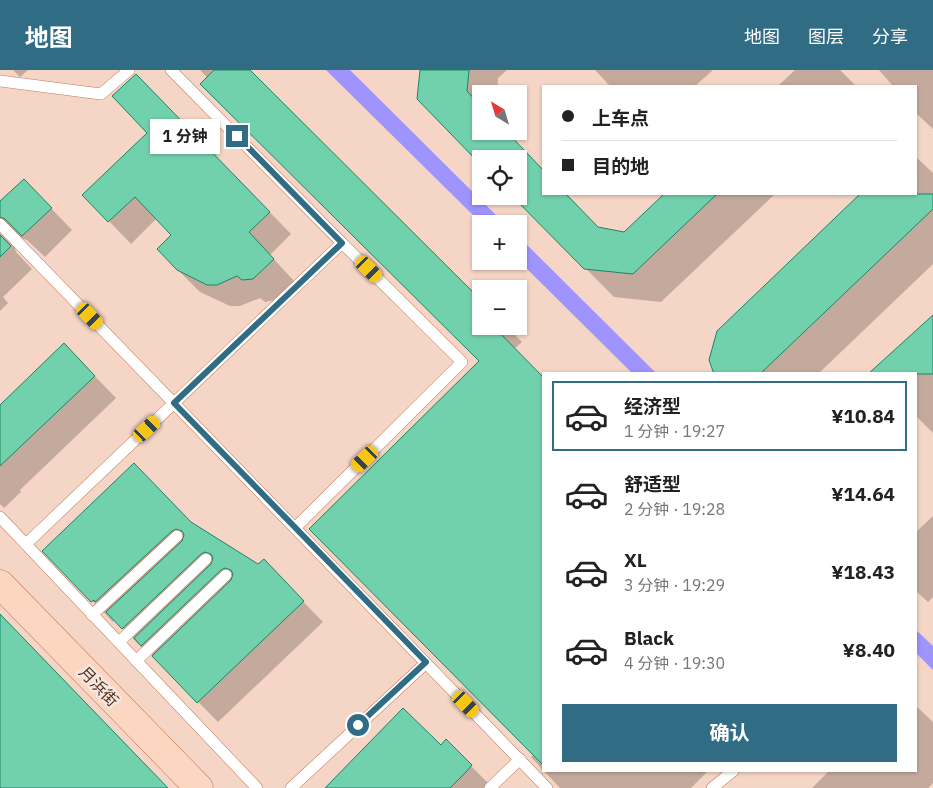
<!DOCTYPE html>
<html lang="zh">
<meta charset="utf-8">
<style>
body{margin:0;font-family:"IBM Plex Sans","Noto Sans SC",sans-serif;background:#f6f6f6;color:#222;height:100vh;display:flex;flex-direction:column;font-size:19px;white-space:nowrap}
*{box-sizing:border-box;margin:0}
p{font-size:16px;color:#767676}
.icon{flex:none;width:28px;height:28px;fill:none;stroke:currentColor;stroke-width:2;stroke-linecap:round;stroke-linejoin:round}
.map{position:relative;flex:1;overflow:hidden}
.drawer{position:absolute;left:542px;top:302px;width:375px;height:400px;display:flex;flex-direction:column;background:#fff;border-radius:0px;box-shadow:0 1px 4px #0004}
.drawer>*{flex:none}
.top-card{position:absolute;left:542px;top:15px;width:375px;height:110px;border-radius:0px;box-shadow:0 1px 4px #0004;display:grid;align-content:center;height:110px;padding:0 20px;background:#fff}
.needle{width:32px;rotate:322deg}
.fabs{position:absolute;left:472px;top:15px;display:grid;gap:10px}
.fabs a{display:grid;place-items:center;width:55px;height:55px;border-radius:0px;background:#fff;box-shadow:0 1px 4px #0004;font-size:25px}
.end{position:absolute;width:22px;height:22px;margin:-11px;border:6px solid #306c84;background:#fff;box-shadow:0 0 0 2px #fff}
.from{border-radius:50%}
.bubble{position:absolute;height:35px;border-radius:0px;background:#fff;box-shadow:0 1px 4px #0004;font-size:16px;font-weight:700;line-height:35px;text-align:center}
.car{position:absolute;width:15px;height:30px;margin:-15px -8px;border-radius:6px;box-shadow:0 0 4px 1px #0007;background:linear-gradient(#f5c518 24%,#345 0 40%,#f5c518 0 76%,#345 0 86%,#f5c518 0)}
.top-card b{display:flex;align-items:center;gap:18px;height:48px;font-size:19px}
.top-card b+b{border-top:1px solid #e0e0e0}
.top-card i{width:12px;height:12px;background:#222}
ul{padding:9px 0 0;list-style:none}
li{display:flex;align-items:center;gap:15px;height:70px;margin:0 10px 8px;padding:0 10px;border:2px solid transparent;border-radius:0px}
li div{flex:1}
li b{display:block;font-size:19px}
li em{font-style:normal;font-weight:700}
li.active{border-color:#306c84}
li>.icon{width:45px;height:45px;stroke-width:1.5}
.cta{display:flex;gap:10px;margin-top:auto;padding:10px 20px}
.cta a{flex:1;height:58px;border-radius:0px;background:#306c84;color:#fff;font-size:20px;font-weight:700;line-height:58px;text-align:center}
header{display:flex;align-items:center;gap:30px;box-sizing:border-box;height:70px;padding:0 25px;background:#306c84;color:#fff}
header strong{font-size:24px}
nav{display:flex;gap:28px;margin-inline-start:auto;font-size:18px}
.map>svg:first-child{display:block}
.water{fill:#9f94fe}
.shadow{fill:#0003}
.building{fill:#72d1ad;stroke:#1b8564}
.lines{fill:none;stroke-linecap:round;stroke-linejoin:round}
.lane-casing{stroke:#c47a56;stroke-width:12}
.secondary-casing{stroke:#c47a56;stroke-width:29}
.lane{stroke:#fff;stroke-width:11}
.secondary{stroke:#fcd6c0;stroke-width:28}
.route{stroke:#306c84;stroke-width:6}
.labels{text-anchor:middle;stroke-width:5;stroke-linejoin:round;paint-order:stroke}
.street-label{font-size:16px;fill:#503021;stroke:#f6e6de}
</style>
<header>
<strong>地图</strong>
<nav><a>地图</a><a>图层</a><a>分享</a></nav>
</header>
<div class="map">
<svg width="933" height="718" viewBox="0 0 933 718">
<rect width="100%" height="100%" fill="#f5d5c5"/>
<g class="water">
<path d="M 326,0 L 350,0 L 505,154 L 482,154 Z"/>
<path d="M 519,167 L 657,304 L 633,304 L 519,191 Z"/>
<path d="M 916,560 L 933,576 L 933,600 L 916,583 Z"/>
</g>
<g class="shadow">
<path d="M 13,0 L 28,0 L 20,7 Z"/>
<path d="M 200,0 L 249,0 L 481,231 L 481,256 L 506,256 L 522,272 L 514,279 L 481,291 Z"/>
<path d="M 421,0 L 507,0 L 498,8 L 497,24 L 481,24 L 481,61 L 505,61 L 544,124 L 565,124 L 599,158 L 624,163 L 666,124 L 775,124 L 661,232 L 614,227 L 514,126 L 519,126 L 519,89 L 481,89 L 481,93 L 418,29 Z"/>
<path d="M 595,0 L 713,0 L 695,16 L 610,16 Z"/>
<path d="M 795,0 L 840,0 L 856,16 L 778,16 Z"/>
<path d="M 879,0 L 933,0 L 933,59 L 916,43 L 916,16 L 893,16 Z"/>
<path d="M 158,27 L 291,164 L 270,185 L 295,212 L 275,230 L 265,232 L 260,228 L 240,236 L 230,236 L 200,222 L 177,199 L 173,165 L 157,148 L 131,174 L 84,125 L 149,63 Z"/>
<path d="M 916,87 L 933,103 L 933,194 L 818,304 L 715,304 L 718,261 L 862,124 L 916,124 Z"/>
<path d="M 45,132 L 72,160 L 45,187 L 27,170 L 21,168 L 14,175 L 16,182 L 32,199 L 3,227 L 8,233 L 0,241 L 0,133 Z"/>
<path d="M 933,246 L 933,363 L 916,346 L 916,304 Z"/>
<path d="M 86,297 L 116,328 L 20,420 L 21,422 L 4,438 L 0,434 L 0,337 Z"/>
<path d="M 933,446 L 933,527 L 928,532 L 916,521 L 916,462 Z"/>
<path d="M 192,454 L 284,512 L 323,552 L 218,652 L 144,577 L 143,579 L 115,550 L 113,552 L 44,481 Z"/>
<path d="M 916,636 L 933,652 L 933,713 L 928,718 L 812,718 L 829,701 L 916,701 Z"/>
<path d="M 446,671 L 489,714 L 485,718 L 326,718 L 441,677 Z"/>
<path d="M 544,674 L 544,701 L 531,687 Z"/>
<path d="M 544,701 L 708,701 L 691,718 L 560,718 Z"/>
</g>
<g class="building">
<path d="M 214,0 L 250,0 L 481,230 L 481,256 L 493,256 L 544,308 L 544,696 L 309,459 L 479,291 L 200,14 Z"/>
<path d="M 420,0 L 469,0 L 467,21 L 481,36 L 481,61 L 506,61 L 544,101 L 544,124 L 566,124 L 598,157 L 624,162 L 664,124 L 717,124 L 633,204 L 584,199 L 512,126 L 519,126 L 519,89 L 481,89 L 481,95 L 417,29 Z"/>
<path d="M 136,4 L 270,142 L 249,162 L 274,189 L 253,209 L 242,210 L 237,206 L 217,215 L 207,215 L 177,200 L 157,179 L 171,165 L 135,127 L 108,152 L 82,125 L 147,63 L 112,26 Z"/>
<path d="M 24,109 L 52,138 L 22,166 L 5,149 L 0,147 L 0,131 Z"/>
<path d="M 860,124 L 933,124 L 933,139 L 760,304 L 714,304 L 709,290 L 717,261 Z"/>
<path d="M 0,165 L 11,176 L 0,187 Z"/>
<path d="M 933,245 L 933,304 L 868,304 Z"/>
<path d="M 64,273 L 95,306 L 0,396 L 0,335 Z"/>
<path d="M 134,393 L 191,452 L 258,494 L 264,489 L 304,531 L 197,633 L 152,586 L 231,510 L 233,504 L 231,500 L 225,498 L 221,500 L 141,576 L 134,568 L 211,494 L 213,488 L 211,484 L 205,482 L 201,484 L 122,559 L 106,542 L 182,471 L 184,465 L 182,461 L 176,459 L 172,461 L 95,532 L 94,530 L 91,532 L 42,481 Z"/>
<path d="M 0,544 L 168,718 L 0,718 Z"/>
<path d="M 403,638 L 441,675 L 446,669 L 472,695 L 467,701 L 450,718 L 325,718 Z"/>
</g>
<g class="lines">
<defs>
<g id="lane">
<path d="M 0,11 L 101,24 L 129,0"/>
<path d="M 0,154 L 547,718"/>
<path d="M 0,447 L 257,718"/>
<path d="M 295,458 L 462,292 L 342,173"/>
<path d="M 26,474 L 342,173 L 171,0"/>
<path d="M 92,545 L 177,466"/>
<path d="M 119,572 L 206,489"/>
<path d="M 136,591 L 226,505"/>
<path d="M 291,718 L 426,593"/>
<path d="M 490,718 L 520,689"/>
<path d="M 712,718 L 733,701"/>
</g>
<path id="secondary" d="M 0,514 L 199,718"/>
</defs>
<use href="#lane" class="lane-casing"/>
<use href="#secondary" class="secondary-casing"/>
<use href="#lane" class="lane"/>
<use href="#secondary" class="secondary"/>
</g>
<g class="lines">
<path class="route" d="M 237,66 L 342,173 L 174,333 L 426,592 L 358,655"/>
</g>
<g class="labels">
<g class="street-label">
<text transform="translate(99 616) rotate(46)" y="6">月浜街</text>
</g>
</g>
</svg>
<div class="fabs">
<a><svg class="needle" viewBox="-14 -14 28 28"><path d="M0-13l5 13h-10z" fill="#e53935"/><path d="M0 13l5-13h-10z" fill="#767676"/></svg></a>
<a><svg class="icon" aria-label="locate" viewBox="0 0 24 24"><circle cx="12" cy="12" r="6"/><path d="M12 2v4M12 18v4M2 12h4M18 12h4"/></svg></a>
<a>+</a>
<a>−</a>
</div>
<i class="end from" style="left:358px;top:655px"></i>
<i class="end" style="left:237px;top:66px"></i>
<div class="bubble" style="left:150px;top:49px;width:70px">1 分钟</div>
<i class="car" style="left:369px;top:199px;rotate:135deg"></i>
<i class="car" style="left:90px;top:246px;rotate:136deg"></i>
<i class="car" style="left:147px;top:359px;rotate:47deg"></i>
<i class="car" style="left:365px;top:389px;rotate:226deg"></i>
<i class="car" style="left:466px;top:634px;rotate:136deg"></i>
<div class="top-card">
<b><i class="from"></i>上车点</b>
<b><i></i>目的地</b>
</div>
<section class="drawer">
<ul>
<li class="active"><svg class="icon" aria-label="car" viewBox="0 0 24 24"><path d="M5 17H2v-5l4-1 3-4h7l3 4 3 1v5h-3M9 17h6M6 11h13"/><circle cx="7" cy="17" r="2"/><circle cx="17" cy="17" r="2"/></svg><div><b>经济型</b><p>1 分钟 · 19:27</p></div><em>¥10.84</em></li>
<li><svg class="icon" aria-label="car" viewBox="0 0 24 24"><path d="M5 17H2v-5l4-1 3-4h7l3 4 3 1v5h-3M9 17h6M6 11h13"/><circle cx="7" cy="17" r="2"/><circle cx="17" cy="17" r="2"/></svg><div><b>舒适型</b><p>2 分钟 · 19:28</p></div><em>¥14.64</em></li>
<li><svg class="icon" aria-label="car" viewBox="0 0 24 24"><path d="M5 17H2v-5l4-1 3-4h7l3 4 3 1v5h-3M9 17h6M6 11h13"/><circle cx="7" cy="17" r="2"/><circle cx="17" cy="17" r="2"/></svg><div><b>XL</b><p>3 分钟 · 19:29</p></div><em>¥18.43</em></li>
<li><svg class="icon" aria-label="car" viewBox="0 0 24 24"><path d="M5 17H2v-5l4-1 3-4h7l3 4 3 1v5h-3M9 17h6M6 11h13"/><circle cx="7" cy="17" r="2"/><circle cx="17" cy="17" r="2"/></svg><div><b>Black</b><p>4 分钟 · 19:30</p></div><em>¥8.40</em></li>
</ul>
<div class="cta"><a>确认</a></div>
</section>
</div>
